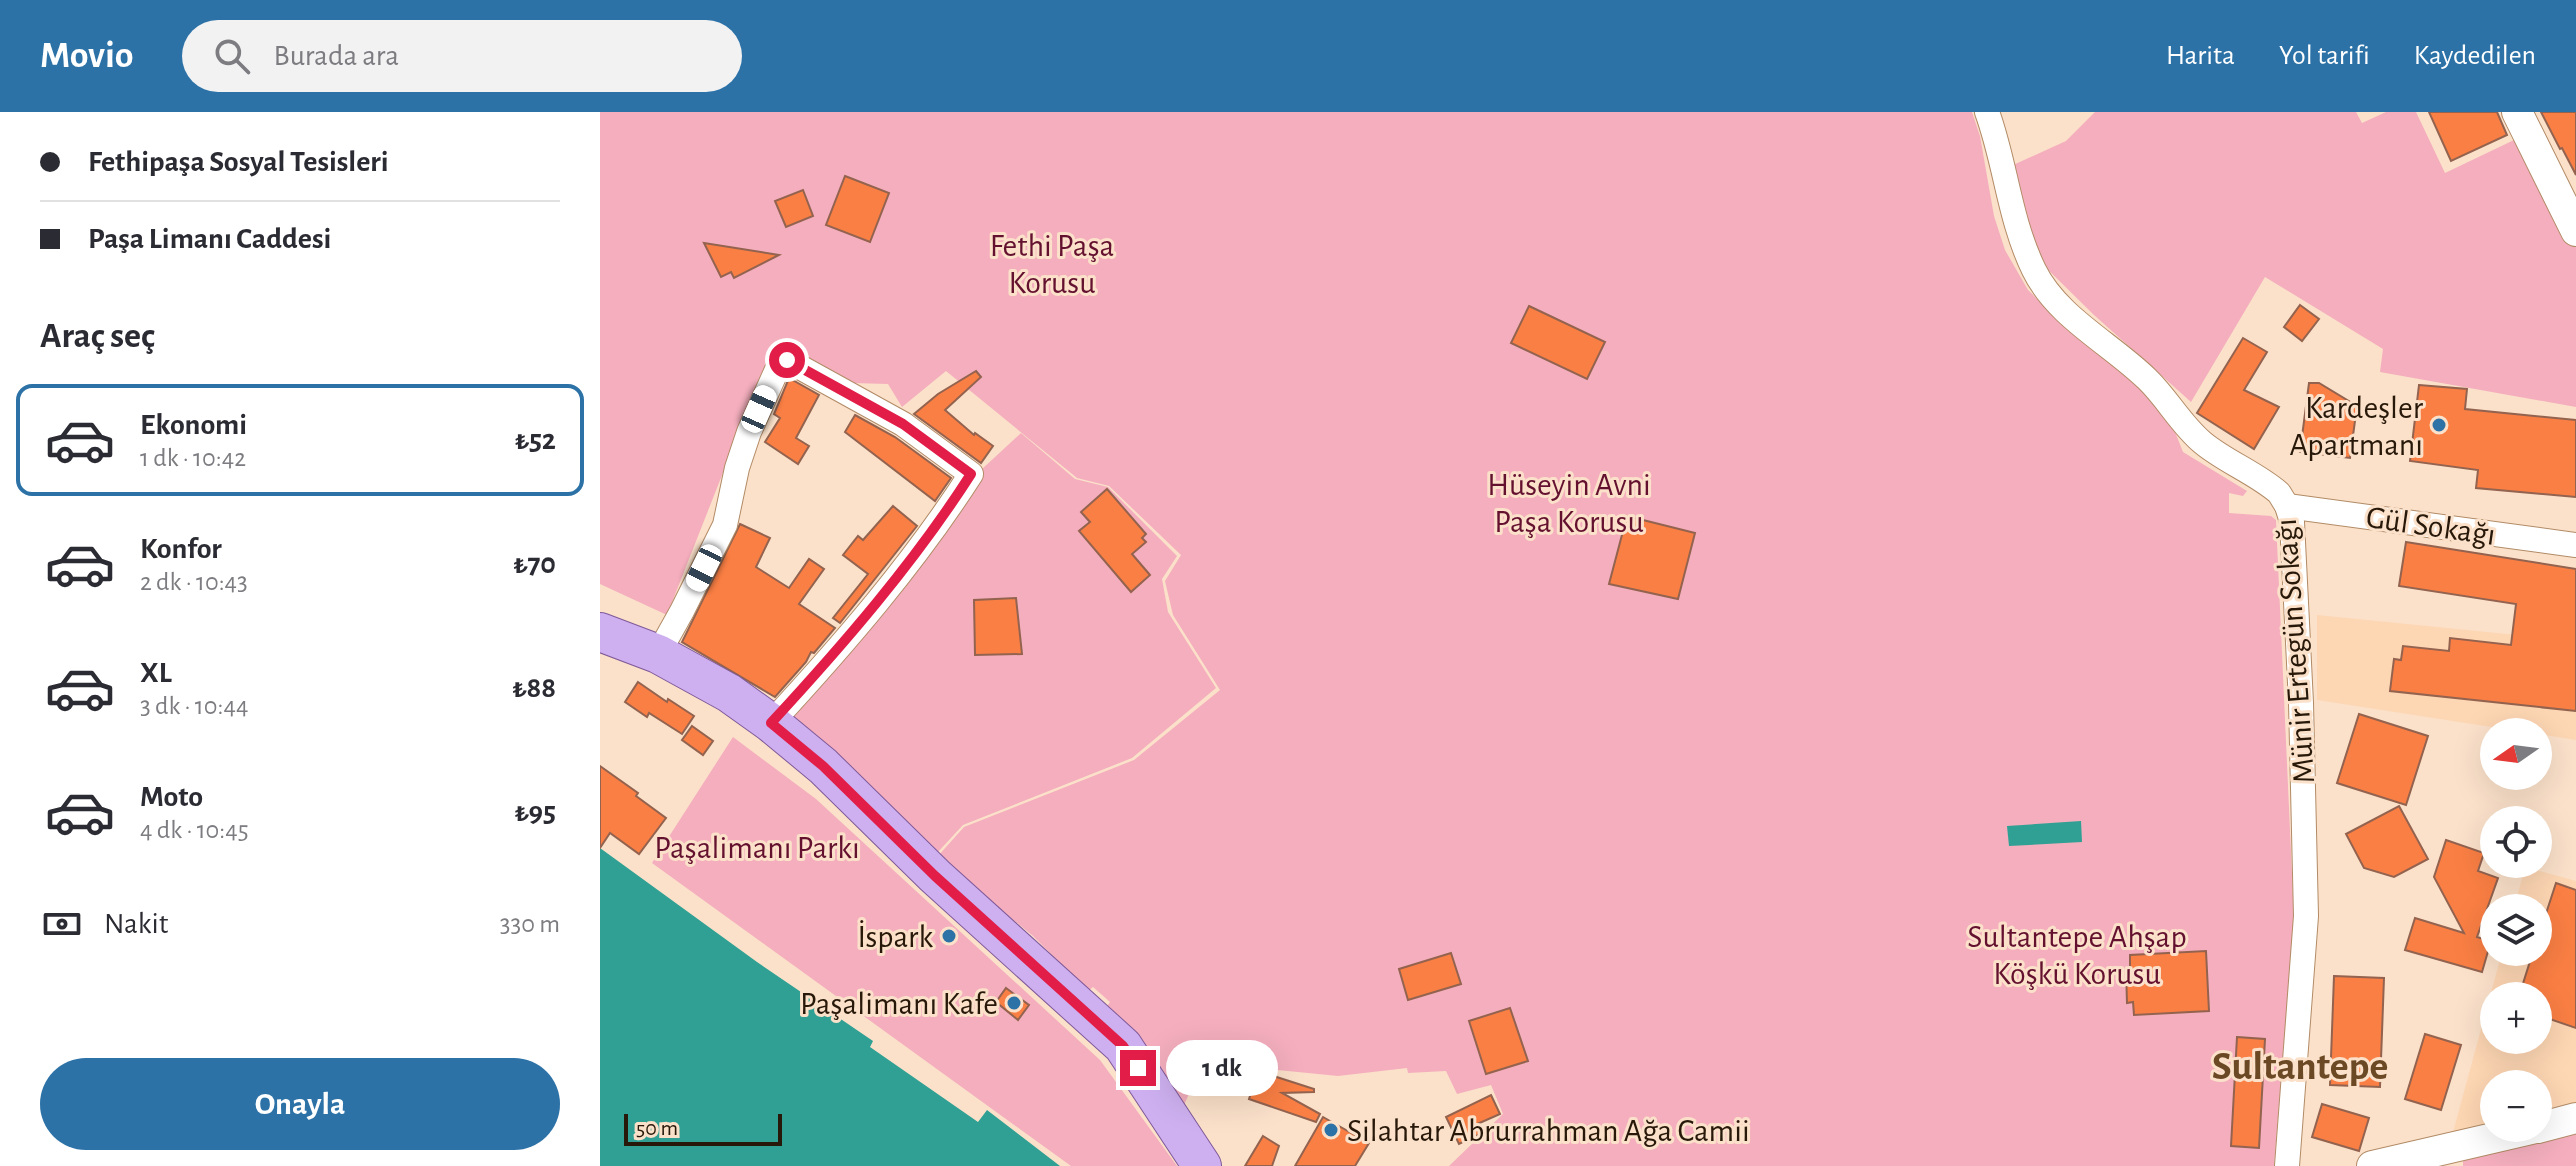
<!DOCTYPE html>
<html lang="tr">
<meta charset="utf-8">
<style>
body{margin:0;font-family:"Alegreya Sans",sans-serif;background:#f2f2f3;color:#2b2b33;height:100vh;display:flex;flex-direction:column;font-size:30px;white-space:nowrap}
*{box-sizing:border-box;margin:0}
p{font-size:26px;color:#7c7c81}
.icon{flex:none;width:44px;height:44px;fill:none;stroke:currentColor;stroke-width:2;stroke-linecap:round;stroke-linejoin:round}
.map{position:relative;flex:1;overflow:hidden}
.drawer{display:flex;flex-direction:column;background:#fff;width:600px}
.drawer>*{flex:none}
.hud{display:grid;align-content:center;height:176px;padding:0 40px;background:#fff}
.needle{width:52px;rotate:256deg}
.fabs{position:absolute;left:1880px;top:606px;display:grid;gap:16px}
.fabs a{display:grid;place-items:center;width:72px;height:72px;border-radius:50%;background:#fff;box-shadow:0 8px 32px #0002;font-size:40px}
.scale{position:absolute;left:24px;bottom:20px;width:158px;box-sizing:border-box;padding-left:8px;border:4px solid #271809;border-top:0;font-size:22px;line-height:28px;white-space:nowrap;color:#271809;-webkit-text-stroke:6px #fbe1ca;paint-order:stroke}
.end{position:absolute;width:36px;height:36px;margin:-18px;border:10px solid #e11d48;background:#fff;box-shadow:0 0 0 4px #fff}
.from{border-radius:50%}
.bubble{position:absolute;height:56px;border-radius:28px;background:#fff;box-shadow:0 8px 32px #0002;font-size:26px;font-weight:700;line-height:56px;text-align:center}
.car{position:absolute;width:24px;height:48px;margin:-24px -12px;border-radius:10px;box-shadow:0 0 6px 2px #0007;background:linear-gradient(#fff 24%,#345 0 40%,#fff 0 76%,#345 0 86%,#fff 0)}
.hud b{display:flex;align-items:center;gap:28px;height:76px;font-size:30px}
.hud b+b{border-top:2px solid #e1e1e2}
.hud i{width:20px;height:20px;background:#2b2b33}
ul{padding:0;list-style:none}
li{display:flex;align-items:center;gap:24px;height:112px;margin:0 16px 12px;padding:0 24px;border:4px solid transparent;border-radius:16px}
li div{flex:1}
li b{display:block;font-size:30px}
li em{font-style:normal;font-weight:700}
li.on{border-color:#2c72a7}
li>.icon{width:72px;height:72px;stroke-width:1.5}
h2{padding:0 40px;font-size:36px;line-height:96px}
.pay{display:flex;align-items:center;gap:20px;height:88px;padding:0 40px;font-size:30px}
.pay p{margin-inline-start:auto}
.action{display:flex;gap:16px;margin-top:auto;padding:16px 40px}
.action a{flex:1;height:92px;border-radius:48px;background:#2c72a7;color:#fff;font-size:32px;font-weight:700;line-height:92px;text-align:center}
header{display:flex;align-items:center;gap:48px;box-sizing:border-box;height:112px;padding:0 40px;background:#2c72a7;color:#fff}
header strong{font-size:38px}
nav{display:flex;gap:44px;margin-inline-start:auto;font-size:28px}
.search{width:560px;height:72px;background:#f2f2f3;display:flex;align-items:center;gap:20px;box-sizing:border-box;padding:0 28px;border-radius:44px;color:#7c7c81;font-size:30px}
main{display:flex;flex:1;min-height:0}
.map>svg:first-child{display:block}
.built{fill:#fdd6b3;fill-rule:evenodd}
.green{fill:#f4aebd}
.water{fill:#2fa093}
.building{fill:#fa7f44;stroke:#93634f;stroke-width:2}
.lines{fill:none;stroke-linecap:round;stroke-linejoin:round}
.minor-casing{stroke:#b28b66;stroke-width:26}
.tertiary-casing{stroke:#b28b66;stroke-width:32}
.primary-casing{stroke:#7f5999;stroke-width:40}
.minor{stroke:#fff;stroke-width:24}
.tertiary{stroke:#fff;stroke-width:30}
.primary{stroke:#ceb0f0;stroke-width:38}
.route{stroke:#e11d48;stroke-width:10}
.poi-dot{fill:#2c72a7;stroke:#fbe1ca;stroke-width:3}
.labels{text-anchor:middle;stroke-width:6;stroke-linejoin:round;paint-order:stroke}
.park-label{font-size:32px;fill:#64102f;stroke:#fbe1ca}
.poi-label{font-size:32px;fill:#271809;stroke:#fbe1ca;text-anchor:end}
.street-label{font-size:32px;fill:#271809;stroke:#fbe1ca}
.district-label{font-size:40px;font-weight:bold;fill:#6c4925;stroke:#fbe1ca}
</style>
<header>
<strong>Movio</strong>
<div class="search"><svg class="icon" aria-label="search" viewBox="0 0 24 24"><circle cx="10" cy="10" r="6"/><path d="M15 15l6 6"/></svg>Burada ara</div>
<nav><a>Harita</a><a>Yol tarifi</a><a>Kaydedilen</a></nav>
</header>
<main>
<section class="drawer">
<div class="hud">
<b><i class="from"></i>Fethipaşa Sosyal Tesisleri</b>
<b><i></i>Paşa Limanı Caddesi</b>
</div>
<h2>Araç seç</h2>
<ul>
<li class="on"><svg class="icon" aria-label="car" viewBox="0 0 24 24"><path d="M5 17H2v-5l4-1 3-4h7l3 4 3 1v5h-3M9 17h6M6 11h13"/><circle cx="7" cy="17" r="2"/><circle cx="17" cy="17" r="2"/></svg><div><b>Ekonomi</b><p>1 dk · 10:42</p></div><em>₺52</em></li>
<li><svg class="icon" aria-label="car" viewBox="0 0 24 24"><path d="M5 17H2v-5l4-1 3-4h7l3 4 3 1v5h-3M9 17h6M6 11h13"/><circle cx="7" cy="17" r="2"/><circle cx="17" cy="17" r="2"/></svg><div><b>Konfor</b><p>2 dk · 10:43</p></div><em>₺70</em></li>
<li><svg class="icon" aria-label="car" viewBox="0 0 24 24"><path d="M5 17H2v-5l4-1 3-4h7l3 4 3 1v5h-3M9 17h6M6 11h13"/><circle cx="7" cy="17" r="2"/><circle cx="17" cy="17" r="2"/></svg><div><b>XL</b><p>3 dk · 10:44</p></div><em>₺88</em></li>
<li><svg class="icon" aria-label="car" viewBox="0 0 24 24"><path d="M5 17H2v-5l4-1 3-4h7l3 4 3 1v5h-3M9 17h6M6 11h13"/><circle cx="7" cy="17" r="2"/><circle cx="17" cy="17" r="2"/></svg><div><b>Moto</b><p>4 dk · 10:45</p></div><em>₺95</em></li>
</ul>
<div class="pay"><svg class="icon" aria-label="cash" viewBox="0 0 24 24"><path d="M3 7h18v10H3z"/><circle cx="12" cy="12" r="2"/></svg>Nakit<p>330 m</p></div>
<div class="action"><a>Onayla</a></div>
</section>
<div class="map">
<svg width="1976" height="1054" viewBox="0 0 1976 1054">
<rect width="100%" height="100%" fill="#fbe1ca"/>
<g class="built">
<path d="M 1717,503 L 1976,529 L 1976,628 L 1938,622 L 1938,620 L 1924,620 L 1717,588 Z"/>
<path d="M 1925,755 L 1976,769 L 1976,991 L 1938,1001 L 1938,972 L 1894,972 L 1894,1013 L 1852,1024 L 1902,840 L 1938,840 L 1938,796 L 1914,796 ZM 1894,884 L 1938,884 L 1938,928 L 1894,928 Z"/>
</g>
<g class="green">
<path d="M 0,0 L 1372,0 L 1380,24 L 1394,104 L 1405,138 L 1428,178 L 1462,211 L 1546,279 L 1572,312 L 1583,340 L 1647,379 L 1643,384 L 1629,381 L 1629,401 L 1671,404 L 1676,408 L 1694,807 L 1674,1054 L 849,1054 L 903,1002 L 891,973 L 857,982 L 846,959 L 808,961 L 807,956 L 738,964 L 656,956 L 610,934 L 581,1000 L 555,946 L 506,896 L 510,890 L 493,875 L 488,879 L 433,824 L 337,745 L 364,715 L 534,648 L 620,578 L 573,503 L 565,469 L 581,443 L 509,374 L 477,366 L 346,259 L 302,295 L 288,272 L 251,271 L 174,231 L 67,503 L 0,472 Z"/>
<path d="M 1495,0 L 1756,0 L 1762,11 L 1786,0 L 1816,0 L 1845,61 L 1914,28 L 1976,129 L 1976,295 L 1780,260 L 1783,237 L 1665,165 L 1591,290 L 1494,203 L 1431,141 L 1413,53 L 1466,29 Z"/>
<path d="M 421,321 L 475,367 L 508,375 L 577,444 L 562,467 L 568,500 L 616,576 L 532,646 L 363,713 L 338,740 L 191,606 L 384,363 L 381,358 Z"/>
<path d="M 133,625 L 216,687 L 500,948 L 577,1054 L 471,1054 L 52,751 Z"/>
<path d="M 1976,1018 L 1976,1054 L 1863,1054 L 1863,1048 Z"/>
</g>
<g class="water">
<path d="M 1481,709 L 1482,730 L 1409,734 L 1407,714 Z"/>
<path d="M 0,736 L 157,850 L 273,929 L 270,935 L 378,1010 L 387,998 L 460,1054 L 0,1054 Z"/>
</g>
<g class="building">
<path d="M 1829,0 L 1897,0 L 1907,23 L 1851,49 Z"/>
<path d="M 1941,0 L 1976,0 L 1976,63 L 1962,36 L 1960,37 Z"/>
<path d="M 245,64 L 289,81 L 270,130 L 226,113 Z"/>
<path d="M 203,78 L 213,104 L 186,115 L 175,89 Z"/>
<path d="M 104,131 L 179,143 L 134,166 L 131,160 L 121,165 Z"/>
<path d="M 1700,193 L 1719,207 L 1702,229 L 1684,215 Z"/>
<path d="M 929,194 L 1005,230 L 987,267 L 911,231 Z"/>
<path d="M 1643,226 L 1667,240 L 1644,278 L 1679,295 L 1654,337 L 1597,301 Z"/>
<path d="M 376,259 L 381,265 L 345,298 L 374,323 L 375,321 L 393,334 L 381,351 L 314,302 L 338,282 Z"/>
<path d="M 189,266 L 219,283 L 196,326 L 209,334 L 198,352 L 165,330 L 180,306 L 174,302 Z"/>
<path d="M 1709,271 L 1719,271 L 1757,294 L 1750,346 L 1700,340 Z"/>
<path d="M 1819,273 L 1867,277 L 1865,297 L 1976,308 L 1976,385 L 1876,376 L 1878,358 L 1810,349 Z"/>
<path d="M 255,303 L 295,325 L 351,366 L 335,389 L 245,320 Z"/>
<path d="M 507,377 L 546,422 L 542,426 L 546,430 L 532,442 L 550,463 L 531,480 L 479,419 L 490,410 L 481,400 Z"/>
<path d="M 293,394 L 317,414 L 240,511 L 233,506 L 268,462 L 243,443 L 258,424 L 263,428 Z"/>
<path d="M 1027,404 L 1095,421 L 1078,487 L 1009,472 Z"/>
<path d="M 140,412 L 170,426 L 156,455 L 189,476 L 209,447 L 224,457 L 199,492 L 235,516 L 214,541 L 211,540 L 206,550 L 175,585 L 82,530 Z"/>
<path d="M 1806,430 L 1976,457 L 1976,599 L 1790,579 L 1794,547 L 1801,548 L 1803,534 L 1849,539 L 1850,526 L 1911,533 L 1916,492 L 1799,474 Z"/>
<path d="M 416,486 L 422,542 L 375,543 L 374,488 Z"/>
<path d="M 38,570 L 67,590 L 68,587 L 94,604 L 82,622 L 49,601 L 47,605 L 25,590 Z"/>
<path d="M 1759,602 L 1828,624 L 1806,693 L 1737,671 Z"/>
<path d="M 92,614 L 113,629 L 103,643 L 82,628 Z"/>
<path d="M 0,654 L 38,681 L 36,684 L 66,706 L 39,742 L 10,721 L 0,736 Z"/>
<path d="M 1799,694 L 1828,747 L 1794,765 L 1764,756 L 1746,722 Z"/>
<path d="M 1846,728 L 1884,741 L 1878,759 L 1898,766 L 1877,825 L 1891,829 L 1882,860 L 1805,838 L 1815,806 L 1864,821 L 1834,765 Z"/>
<path d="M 1956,771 L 1976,778 L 1976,916 L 1938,903 L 1938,884 L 1919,884 L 1933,840 L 1938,840 L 1938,826 Z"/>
<path d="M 1606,839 L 1609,899 L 1534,903 L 1533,890 L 1527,891 L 1526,857 L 1530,857 L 1530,843 Z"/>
<path d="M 851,841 L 861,872 L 808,888 L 799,857 Z"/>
<path d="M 1734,864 L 1784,866 L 1780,975 L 1730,973 Z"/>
<path d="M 406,876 L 429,893 L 418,908 L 396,890 Z"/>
<path d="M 910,896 L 928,949 L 886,962 L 869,909 Z"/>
<path d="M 1825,922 L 1861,933 L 1841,998 L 1805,987 Z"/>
<path d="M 1637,925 L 1665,927 L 1659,1036 L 1631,1034 Z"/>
<path d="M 658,959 L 714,977 L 714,980 L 682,981 L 720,1002 L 716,1010 L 649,987 Z"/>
<path d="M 891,983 L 900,1002 L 875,1013 L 880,1022 L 859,1032 L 846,1005 Z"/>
<path d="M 1722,992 L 1769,1006 L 1759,1039 L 1712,1025 Z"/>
<path d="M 723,1005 L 769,1031 L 755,1054 L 695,1054 Z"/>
<path d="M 663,1024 L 679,1034 L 672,1054 L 645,1054 Z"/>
</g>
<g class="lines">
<defs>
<g id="minor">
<path d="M 1387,0 C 1406,52 1409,107 1434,158 C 1457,205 1510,231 1547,267 C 1567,286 1581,313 1603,331 C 1626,350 1656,361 1679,381 L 1687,394 L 1692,410 L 1701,591 L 1706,804 L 1687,1054"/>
<path d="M 1687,394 L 1976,433"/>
<path d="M 58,542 L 82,499 L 125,413 L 137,356 L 149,320 L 180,251 L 187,248 L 303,312 L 371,362 C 314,451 243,533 171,611"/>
</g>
<g id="tertiary">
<path d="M 1917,0 L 1976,119"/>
<path d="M 1938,1016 L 1976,1006"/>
<path d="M 1772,1054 L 1936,1016"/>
</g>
<path id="primary" d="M 0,520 L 58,542 L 129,581 L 171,611 L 223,654 L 335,764 L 523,934 L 602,1054"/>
</defs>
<use href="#minor" class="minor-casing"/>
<use href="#tertiary" class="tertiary-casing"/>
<use href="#primary" class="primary-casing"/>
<use href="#minor" class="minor"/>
<use href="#tertiary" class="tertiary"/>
<use href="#primary" class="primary"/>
</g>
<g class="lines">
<path class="route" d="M 187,248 L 303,312 L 371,362 C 314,451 243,533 171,611 L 223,654 L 335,764 L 523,934 L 538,956"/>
</g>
<g class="poi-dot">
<circle cx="1839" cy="313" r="8"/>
<circle cx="349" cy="824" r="8"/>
<circle cx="414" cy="891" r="8"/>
<circle cx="731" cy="1018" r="8"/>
</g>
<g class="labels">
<g class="park-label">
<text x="452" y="144">Fethi Paşa<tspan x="452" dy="37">Korusu</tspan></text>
<text x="969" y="383">Hüseyin Avni<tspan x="969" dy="37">Paşa Korusu</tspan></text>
<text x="157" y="746">Paşalimanı Parkı</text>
<text x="1477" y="835">Sultantepe Ahşap<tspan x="1477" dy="37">Köşkü Korusu</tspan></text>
</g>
<g class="poi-label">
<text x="1823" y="306">Kardeşler<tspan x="1823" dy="37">Apartmanı</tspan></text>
<text x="333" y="835">İspark</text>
<text x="398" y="902">Paşalimanı Kafe</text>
<text x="747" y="1029" text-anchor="start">Silahtar Abrurrahman Ağa Camii</text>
</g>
<g class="street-label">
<text transform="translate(1831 413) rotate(8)" y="11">Gül Sokağı</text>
<text transform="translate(1694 539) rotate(-94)" y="11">Münir Ertegün Sokağı</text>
</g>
<g class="district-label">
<text x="1700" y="967">Sultantepe</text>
</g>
</g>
</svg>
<div class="fabs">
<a><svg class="needle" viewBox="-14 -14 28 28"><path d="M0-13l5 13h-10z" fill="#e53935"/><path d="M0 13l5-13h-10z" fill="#7c7c81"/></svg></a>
<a><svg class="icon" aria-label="locate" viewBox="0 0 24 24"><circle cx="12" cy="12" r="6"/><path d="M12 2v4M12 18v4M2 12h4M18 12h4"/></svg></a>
<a><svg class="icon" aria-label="layers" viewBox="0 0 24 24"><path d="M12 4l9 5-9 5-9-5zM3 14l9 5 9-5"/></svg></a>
<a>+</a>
<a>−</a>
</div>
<div class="scale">50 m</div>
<i class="end from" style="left:187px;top:248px"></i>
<i class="end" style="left:538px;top:956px"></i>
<div class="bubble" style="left:566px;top:928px;width:112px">1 dk</div>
<i class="car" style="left:159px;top:297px;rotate:24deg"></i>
<i class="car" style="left:104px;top:456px;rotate:206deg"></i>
</div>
</main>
